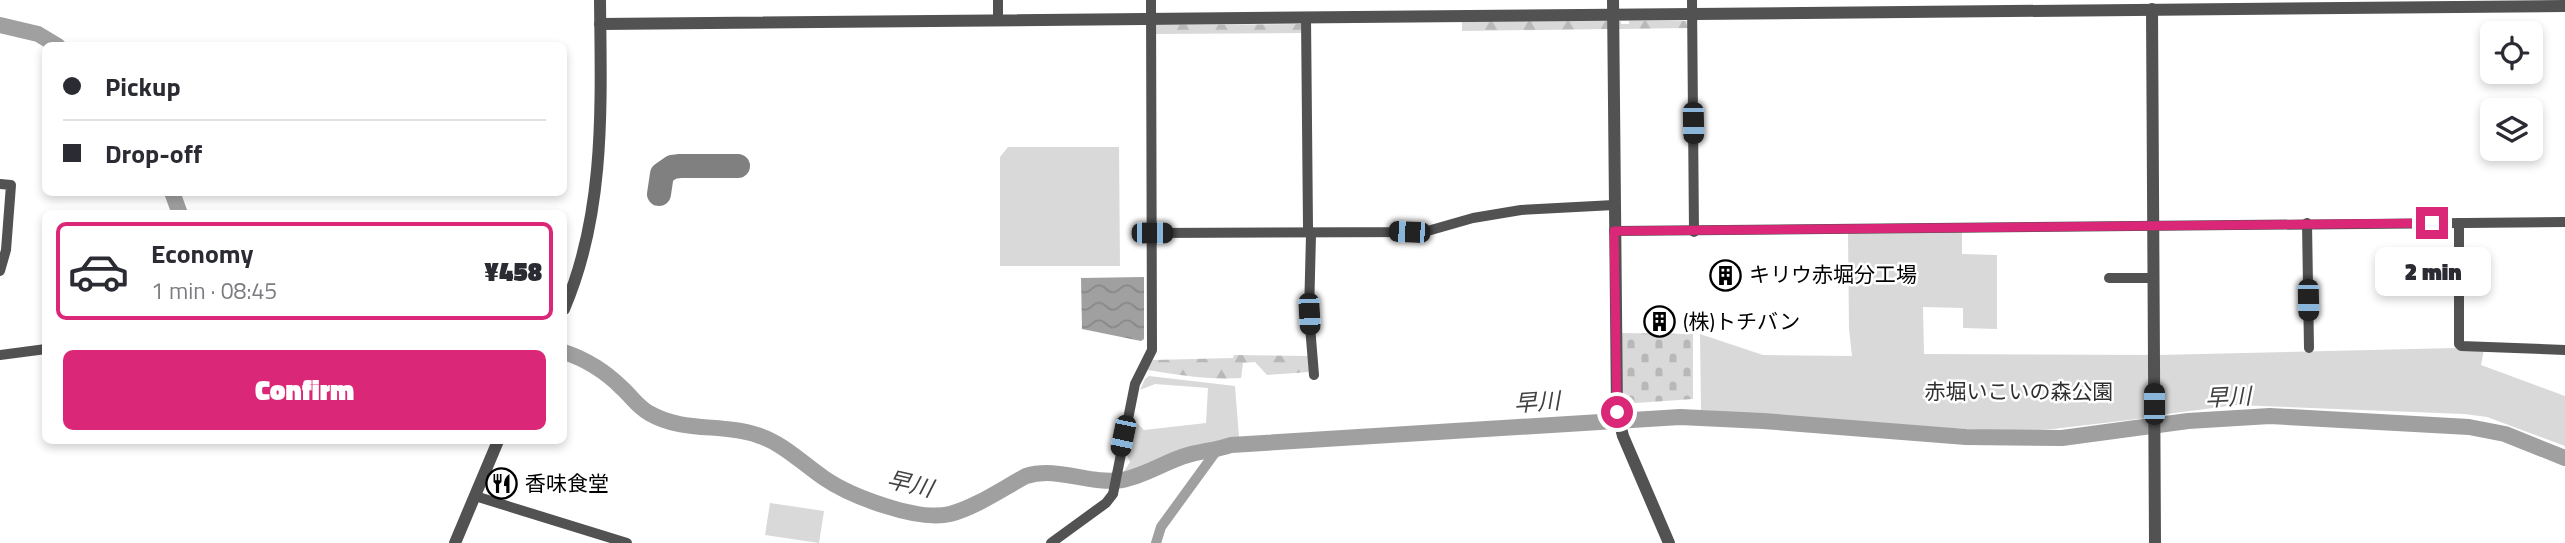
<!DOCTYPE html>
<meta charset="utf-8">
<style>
body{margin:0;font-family:"Titillium Web","Noto Sans JP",sans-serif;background:#f2f2f3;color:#2b2b33;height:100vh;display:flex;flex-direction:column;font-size:26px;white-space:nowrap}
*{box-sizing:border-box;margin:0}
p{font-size:23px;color:#7c7c81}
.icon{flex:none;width:38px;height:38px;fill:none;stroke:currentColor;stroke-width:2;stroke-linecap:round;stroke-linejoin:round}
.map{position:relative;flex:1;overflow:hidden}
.sheet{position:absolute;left:42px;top:210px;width:525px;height:234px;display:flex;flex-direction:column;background:#fff;border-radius:10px;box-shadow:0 4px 10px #0003}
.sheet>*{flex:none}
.guide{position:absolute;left:42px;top:42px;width:525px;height:154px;border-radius:10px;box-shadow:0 4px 10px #0003;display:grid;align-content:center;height:154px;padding:0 21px;background:#fff}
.controls{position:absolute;left:2480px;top:21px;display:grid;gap:14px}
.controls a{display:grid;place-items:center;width:63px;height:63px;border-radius:10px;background:#fff;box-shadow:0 4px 10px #0003;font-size:35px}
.end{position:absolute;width:32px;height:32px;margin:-16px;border:9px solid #db2777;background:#fff;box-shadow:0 0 0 4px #fff}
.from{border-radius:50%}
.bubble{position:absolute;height:49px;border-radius:10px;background:#fff;box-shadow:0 4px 10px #0003;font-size:23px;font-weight:800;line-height:49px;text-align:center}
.car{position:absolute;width:21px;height:42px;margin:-21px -10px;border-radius:9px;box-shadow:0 0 5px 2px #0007;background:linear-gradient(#222 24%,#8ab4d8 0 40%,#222 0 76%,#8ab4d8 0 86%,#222 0)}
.guide b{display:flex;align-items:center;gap:24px;height:66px;font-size:26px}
.guide b+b{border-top:2px solid #e1e1e2}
.guide i{width:18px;height:18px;background:#2b2b33}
ul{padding:12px 0 0;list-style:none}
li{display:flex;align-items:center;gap:21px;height:98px;margin:0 14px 10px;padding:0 7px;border:4px solid transparent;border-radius:10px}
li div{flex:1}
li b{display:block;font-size:26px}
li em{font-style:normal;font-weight:800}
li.on{border-color:#db2777}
li>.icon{width:63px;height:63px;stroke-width:1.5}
.cta{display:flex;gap:14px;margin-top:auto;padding:14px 21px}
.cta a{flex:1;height:80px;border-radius:10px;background:#db2777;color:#fff;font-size:28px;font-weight:800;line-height:80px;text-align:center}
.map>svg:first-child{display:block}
.green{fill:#d9d9d9}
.forest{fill:url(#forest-firs)}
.cemetery{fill:url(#cemetery-stones)}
.water{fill:url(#water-waves)}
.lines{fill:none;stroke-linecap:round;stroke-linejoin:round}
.canal{stroke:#a0a0a0;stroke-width:10}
.river{stroke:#a0a0a0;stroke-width:16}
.taxiway{stroke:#808080;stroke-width:24}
.minor{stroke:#525252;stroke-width:10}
.tertiary{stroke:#525252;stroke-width:12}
.route{stroke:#db2777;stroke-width:9}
.labels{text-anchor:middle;stroke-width:5;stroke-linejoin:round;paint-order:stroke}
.poi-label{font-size:21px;fill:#000;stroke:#fff;text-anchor:start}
.park-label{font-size:21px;fill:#303030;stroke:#fff}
.water-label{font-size:23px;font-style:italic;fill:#414141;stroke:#fff}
</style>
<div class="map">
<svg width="2565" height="543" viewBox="0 0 2565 543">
<defs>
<pattern id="forest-firs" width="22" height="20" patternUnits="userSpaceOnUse" patternTransform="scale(1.75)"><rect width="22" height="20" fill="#d9d9d9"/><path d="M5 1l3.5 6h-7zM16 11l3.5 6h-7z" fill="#b8b8b8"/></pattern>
<pattern id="cemetery-stones" width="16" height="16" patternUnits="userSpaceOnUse" patternTransform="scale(1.75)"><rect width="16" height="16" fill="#d9d9d9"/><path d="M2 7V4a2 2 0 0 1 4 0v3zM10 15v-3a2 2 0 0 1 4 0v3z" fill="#b8b8b8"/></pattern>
<pattern id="water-waves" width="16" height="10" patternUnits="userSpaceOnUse" patternTransform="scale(1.75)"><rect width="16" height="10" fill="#a0a0a0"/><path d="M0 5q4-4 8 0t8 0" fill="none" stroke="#888"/></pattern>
</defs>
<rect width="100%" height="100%" fill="#fff"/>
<g class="green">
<path d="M 1008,147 L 1119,147 L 1120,266 L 1000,266 L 1000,157 Z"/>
<path d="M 1962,230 L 1962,254 L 1997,255 L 1997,329 L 1963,328 L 1963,308 L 1923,307 L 1924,354 L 2159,355 L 2455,348 L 2460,351 L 2484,350 L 2481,365 L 2565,396 L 2565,446 L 2487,417 L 2464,414 L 2236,405 L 2159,415 L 2145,412 L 2146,418 L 2053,429 L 2008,432 L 1701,410 L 1700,334 L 1763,355 L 1852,356 L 1849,329 L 1848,233 Z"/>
<path d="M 1149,376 L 1235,386 L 1239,437 L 1186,449 L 1152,464 L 1123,473 L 1130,462 L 1127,455 L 1133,419 L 1144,430 L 1206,423 L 1208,388 L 1155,384 L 1140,390 L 1145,379 Z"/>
<path d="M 770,503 L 824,511 L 819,543 L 765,535 Z"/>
</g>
<g class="forest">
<path d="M 1462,21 L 1608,21 L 1608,29 L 1462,31 Z"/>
<path d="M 1621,21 L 1621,24 L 1629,24 L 1629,21 L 1686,21 L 1690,23 L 1690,28 L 1617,29 L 1618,22 Z"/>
<path d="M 1304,24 L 1304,33 L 1155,34 L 1155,25 Z"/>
<path d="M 1234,355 L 1308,356 L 1309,372 L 1267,375 L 1255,362 L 1243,363 L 1241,378 C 1209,380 1178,375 1147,370 L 1153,360 L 1233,358 Z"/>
</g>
<path class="cemetery" d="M 1620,333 L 1693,334 L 1693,399 L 1622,404 Z"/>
<path class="water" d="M 1144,277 L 1144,339 L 1141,341 L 1082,329 L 1081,278 Z"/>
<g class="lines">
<path class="canal" d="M 1156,543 L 1161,527 L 1217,450"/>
<g class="river">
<path d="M 0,25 L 38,34 L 58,46"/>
<path d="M 172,192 L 180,214"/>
<path d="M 564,352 C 585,359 606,372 622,388 C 631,396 638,407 649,413 C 683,433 722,423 757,435 C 783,443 802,463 824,478 C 850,496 918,522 950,514 C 976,507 1002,489 1026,476 C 1058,466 1089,485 1122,480 C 1145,476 1166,461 1188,455 C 1202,451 1217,450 1231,445 L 1680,417 L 1763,421 L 1966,437 L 2062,438 L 2188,421 L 2270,416 L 2469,427 L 2505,434 L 2565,458"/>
</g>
<path class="taxiway" d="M 659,194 L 662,174 L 672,167 L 680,166 L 738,166"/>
<g class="minor">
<path d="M 1692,0 L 1694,232"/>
<path d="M 1306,17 L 1308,228 L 1311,235 L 1309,314 L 1314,375"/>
<path d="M 998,21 L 998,0"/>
<path d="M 0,184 L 11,185 L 6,250 L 0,271"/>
<path d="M 2307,223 L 2309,348"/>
<path d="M 2459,223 L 2459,344 L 2461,346 L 2565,350"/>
<path d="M 1614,231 L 2565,222"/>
<path d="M 1152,233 L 1424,232 L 1473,218 L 1521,210 L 1614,205"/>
<path d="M 2109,278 L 2154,278"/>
<path d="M 0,355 L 46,349"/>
<path d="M 475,496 L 627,543"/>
<path d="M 1051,543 L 1106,503 L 1113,494 L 1135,384 L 1152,350 L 1151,0"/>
</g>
<g class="tertiary">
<path d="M 1613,0 L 1617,412 L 1623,436 L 1669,543"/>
<path d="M 2152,9 L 2155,543"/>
<path d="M 600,24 L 2565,6"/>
<path d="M 564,309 C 606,212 601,103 600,0"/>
<path d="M 455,543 L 498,441"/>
</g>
</g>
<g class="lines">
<path class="route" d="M 1617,412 L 1614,231 L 2432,223"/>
</g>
<defs>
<symbol id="building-ring" viewBox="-11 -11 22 22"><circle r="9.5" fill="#fff" stroke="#000" stroke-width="1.5"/><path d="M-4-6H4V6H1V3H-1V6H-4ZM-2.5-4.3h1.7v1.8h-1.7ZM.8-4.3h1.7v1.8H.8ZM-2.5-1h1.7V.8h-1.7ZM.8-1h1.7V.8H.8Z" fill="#000"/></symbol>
<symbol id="restaurant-ring" viewBox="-11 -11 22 22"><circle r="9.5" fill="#fff" stroke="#000" stroke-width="1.5"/><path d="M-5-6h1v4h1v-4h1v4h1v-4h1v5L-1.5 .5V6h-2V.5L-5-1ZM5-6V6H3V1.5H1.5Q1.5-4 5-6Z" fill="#000"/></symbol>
</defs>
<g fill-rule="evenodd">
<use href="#building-ring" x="1708" y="258" width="35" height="35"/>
<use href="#building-ring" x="1642" y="304" width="35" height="35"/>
<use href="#restaurant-ring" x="484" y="466" width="35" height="35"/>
</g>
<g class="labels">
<g class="poi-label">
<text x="1749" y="282">キリウ赤堀分工場</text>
<text x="1683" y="329">(株)トチバン</text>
<text x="525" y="491">香味食堂</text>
</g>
<g class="park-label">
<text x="2019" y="399">赤堀いこいの森公園</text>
</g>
<g class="water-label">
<text transform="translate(2228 397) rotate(-3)" y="8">早川</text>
<text transform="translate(1537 402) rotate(-4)" y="8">早川</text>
<text transform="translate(910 484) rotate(13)" y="8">早川</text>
</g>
</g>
</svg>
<div class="controls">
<a><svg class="icon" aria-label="locate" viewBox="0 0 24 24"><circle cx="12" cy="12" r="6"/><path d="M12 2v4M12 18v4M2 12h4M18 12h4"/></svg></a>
<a><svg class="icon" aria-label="layers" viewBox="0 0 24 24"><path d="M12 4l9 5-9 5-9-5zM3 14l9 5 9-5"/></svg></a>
</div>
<i class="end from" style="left:1617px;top:412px"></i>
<i class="end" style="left:2432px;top:223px"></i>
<div class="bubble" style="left:2375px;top:247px;width:116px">2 min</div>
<i class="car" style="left:1693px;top:123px;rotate:179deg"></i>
<i class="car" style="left:1409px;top:232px;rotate:272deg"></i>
<i class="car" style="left:1152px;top:233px;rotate:90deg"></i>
<i class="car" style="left:2308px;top:300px;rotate:179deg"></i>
<i class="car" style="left:1309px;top:314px;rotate:177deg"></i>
<i class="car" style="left:2154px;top:404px;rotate:0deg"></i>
<i class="car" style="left:1123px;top:436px;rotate:192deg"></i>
<div class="guide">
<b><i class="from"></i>Pickup</b>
<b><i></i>Drop-off</b>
</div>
<section class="sheet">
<ul>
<li class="on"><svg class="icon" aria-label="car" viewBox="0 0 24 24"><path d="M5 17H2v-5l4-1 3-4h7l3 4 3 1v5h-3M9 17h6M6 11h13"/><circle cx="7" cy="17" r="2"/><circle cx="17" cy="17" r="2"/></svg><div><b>Economy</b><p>1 min · 08:45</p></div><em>¥458</em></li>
</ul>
<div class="cta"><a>Confirm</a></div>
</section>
</div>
